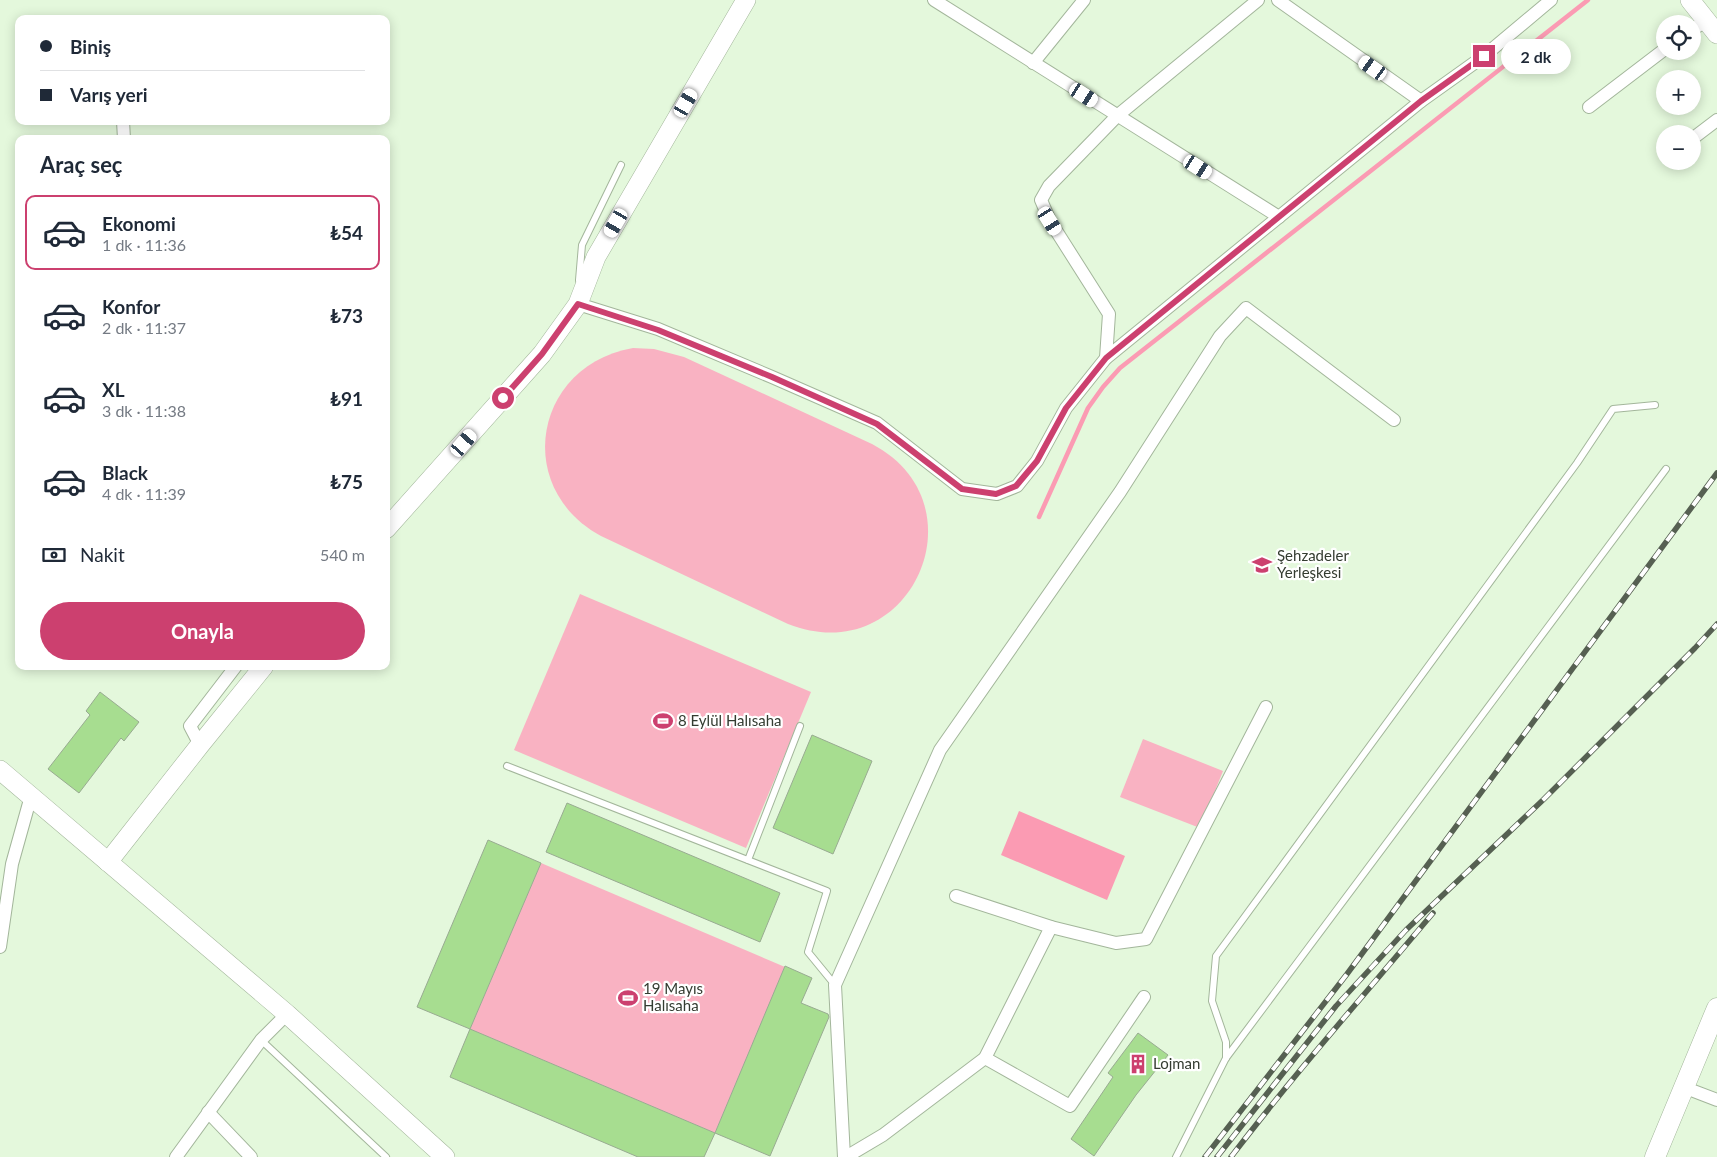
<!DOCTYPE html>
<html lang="tr">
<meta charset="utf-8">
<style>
body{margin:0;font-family:Lato,sans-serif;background:#f6f6f7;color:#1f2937;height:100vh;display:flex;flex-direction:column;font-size:19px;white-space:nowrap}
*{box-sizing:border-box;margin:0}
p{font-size:16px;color:#747a83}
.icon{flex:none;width:28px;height:28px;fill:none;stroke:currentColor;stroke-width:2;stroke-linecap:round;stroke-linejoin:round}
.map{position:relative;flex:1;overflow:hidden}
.panel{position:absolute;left:15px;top:135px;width:375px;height:535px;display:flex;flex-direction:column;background:#fff;border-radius:10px;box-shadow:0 2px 12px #0003}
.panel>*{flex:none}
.guide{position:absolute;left:15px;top:15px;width:375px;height:110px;border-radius:10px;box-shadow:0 2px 12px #0003;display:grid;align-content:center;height:110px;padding:0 25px;background:#fff}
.fabs{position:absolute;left:1656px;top:15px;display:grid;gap:10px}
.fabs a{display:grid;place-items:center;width:45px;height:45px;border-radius:50%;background:#fff;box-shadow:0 2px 12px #0003;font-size:25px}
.end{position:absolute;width:22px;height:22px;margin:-11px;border:6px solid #cc406f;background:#fff;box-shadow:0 0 0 2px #fff}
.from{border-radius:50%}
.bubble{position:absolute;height:35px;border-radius:18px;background:#fff;box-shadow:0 2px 12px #0003;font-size:16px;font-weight:700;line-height:35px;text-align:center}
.car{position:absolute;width:15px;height:30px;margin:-15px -8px;border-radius:6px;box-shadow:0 0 4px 1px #0007;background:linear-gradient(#fff 24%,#345 0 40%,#fff 0 76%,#345 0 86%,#fff 0)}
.guide b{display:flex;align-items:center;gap:18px;height:48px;font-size:19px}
.guide b+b{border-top:1px solid #e0e1e3}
.guide i{width:12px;height:12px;background:#1f2937}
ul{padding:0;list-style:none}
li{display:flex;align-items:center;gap:15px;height:75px;margin:0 10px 8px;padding:0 15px;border:2px solid transparent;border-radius:10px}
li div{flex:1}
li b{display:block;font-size:19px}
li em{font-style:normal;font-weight:700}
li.current{border-color:#cc406f}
li>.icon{width:45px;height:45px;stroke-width:1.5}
h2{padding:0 25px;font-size:22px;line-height:60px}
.pay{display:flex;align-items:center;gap:12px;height:55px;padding:0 25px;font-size:19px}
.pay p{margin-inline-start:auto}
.action{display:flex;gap:10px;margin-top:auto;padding:10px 25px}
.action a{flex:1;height:58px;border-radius:30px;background:#cc406f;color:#fff;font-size:20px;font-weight:700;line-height:58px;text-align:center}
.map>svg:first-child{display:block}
.green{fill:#f9b2c2}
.water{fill:#fb9bb3}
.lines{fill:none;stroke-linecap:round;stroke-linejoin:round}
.stream{stroke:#fb9bb3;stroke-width:4.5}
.building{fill:#a7dd90;stroke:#98ab91}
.lane-casing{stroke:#a3b69b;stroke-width:8}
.street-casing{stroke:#a3b69b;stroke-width:14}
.secondary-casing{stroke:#a3b69b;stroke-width:20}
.primary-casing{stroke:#a3b69b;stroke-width:21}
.lane{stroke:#fff;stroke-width:6}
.street{stroke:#fff;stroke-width:12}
.secondary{stroke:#fff;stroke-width:19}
.primary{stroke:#fff;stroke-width:20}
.rail-casing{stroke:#566052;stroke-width:5.5}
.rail{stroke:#fff;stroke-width:4;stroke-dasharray:11;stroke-linecap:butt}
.route{stroke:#cc406f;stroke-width:6}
.labels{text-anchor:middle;stroke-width:4.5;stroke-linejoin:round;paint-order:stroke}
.poi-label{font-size:15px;fill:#343c31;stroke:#fff;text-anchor:start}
</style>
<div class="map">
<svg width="1717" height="1157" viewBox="0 0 1717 1157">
<rect width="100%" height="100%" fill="#e4f8dc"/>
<g class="green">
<path d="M 633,348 L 654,349 L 684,357 L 872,444 C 986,504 910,672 788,624 L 601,536 C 512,488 534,365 633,348 Z"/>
<path d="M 580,594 L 811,692 L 746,848 L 514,750 Z"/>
<path d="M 1143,739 L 1223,771 L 1200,828 L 1120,797 Z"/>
<path d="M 541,863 L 785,967 L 715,1133 L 470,1029 Z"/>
</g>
<path class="water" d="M 1019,811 L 1125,856 L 1107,900 L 1001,855 Z"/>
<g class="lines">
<path class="stream" d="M 1039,517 L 1088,408 L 1103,387 L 1120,368 L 1588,0"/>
</g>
<g class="building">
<path d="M 100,692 L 139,722 L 124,741 L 121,738 L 79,793 L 48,769 L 90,715 L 86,711 Z"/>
<path d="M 812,735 L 872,761 L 833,854 L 773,828 Z"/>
<path d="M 567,803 L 780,893 L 760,942 L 546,852 Z"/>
<path d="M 488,840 L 541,863 L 470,1029 L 417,1007 Z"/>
<path d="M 785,966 L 812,978 L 801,1003 L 828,1014 L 829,1017 L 770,1156 L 715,1133 Z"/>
<path d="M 470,1029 L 715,1133 L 704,1157 L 638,1157 L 450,1077 Z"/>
<path d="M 1138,1033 L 1168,1055 L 1136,1095 L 1094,1156 L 1071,1139 L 1113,1077 L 1108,1073 Z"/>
</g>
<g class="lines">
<defs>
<g id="lane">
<path d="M 579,280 L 582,245 L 621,165"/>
<path d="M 507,766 L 827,891 L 808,952 L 835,985"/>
<path d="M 748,860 L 800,726"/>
<path d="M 261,1040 L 386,1157"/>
<path d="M 1226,1058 L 1226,1042 L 1212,1001 L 1216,956 L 1577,463 L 1613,409 L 1655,405"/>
<path d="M 1176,1157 L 1226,1058 L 1666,469"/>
</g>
<g id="street">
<path d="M 934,0 L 1279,217"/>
<path d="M 1278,0 L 1421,101"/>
<path d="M 1692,30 L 1707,20"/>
<path d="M 1033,63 L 1084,0"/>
<path d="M 1589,107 L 1665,49"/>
<path d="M 123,121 L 124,139"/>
<path d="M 1692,139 L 1717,120"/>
<path d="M 578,304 L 658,329 L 772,377 L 877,423 L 962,489 L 997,494 L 1017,486 L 1037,461 L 1066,408 L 1106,358 L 1421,101 L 1484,56 L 1551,0"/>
<path d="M 1106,358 L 1109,314 L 1050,221 L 1041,200 L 1049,186 L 1117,116 L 1258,0"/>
<path d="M 200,745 L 190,726 L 236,666"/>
<path d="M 956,896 L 1051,927 L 1116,943 L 1146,939 L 1266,707"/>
<path d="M 0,947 L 12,864 L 31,796"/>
<path d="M 985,1058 L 1070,1106 L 1144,997"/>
<path d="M 1691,1090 L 1717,1100"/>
<path d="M 208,1112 L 251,1157"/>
<path d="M 176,1157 L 261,1040 L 287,1014"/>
<path d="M 844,1157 L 835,985 L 940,750 L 1120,492 L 1220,336 L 1246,308 L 1394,420"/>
<path d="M 846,1157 L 883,1135 L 985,1058 L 1051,927"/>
</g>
<g id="secondary">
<path d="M 1690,0 L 1717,34"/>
<path d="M 386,529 L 542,354 L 578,304 L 596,257 L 746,0"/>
<path d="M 0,770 L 287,1014 L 445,1157"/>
<path d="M 108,862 L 200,745 L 264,666"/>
</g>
<path id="primary" d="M 1655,1157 L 1717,1008"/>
</defs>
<use href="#lane" class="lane-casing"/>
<use href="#street" class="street-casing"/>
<use href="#secondary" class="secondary-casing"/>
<use href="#primary" class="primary-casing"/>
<use href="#lane" class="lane"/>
<use href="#street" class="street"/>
<use href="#secondary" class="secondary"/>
<use href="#primary" class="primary"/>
<defs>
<g id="rail">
<path d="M 1205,1157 L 1347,974 L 1717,473"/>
<path d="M 1217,1157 L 1336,1006 L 1406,930 L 1544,799 L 1695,648 L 1717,624"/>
<path d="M 1231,1157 C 1295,1073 1365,994 1433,913"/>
</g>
</defs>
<use href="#rail" class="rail-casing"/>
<use href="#rail" class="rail"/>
</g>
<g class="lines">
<path class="route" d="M 503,398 L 542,354 L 578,304 L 658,330 L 772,377 L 877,424 L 962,489 L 996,494 L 1016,486 L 1037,461 L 1066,408 L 1106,358 L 1421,101 L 1484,56"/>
</g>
<defs>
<symbol id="university-bare" viewBox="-9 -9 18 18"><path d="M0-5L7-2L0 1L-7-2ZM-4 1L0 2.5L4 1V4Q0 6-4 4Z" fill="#cc406f" stroke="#fff" stroke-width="2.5" paint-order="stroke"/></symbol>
<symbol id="stadium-bare" viewBox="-9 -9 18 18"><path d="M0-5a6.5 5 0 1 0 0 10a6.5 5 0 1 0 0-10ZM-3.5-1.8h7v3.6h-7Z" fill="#cc406f" stroke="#fff" stroke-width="2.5" paint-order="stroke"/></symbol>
<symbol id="building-bare" viewBox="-9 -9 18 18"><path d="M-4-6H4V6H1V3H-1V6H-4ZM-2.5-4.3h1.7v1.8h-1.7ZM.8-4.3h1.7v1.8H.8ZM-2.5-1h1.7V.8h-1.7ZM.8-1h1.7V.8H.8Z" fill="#cc406f" stroke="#fff" stroke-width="2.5" paint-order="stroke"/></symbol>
</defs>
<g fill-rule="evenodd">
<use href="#university-bare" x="1248" y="551" width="28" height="28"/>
<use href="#stadium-bare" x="649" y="707" width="28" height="28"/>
<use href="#stadium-bare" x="614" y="984" width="28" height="28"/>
<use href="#building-bare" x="1124" y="1050" width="28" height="28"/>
</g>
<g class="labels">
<g class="poi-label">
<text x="1277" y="561">Şehzadeler<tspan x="1277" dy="17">Yerleşkesi</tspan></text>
<text x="678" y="726">8 Eylül Halısaha</text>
<text x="643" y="994">19 Mayıs<tspan x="643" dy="17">Halısaha</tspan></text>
<text x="1153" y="1069">Lojman</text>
</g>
</g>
</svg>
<div class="fabs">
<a><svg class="icon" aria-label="locate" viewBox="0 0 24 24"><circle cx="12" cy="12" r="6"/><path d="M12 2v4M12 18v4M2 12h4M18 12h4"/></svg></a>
<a>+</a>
<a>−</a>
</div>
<i class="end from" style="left:503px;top:398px"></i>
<i class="end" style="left:1484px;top:56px"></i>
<div class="bubble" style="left:1501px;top:39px;width:70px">2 dk</div>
<i class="car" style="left:1373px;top:68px;rotate:305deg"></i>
<i class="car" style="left:1084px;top:95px;rotate:123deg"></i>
<i class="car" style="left:686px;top:103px;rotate:30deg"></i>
<i class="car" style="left:1198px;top:167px;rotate:122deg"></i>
<i class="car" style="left:1050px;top:221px;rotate:148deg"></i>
<i class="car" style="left:616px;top:223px;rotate:210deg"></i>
<i class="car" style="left:464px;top:443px;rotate:41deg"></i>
<div class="guide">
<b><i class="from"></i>Biniş</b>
<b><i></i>Varış yeri</b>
</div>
<section class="panel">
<h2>Araç seç</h2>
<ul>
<li class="current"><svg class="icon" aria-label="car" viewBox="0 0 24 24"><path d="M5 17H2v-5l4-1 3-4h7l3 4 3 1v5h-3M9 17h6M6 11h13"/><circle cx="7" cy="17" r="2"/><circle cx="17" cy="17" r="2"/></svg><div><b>Ekonomi</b><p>1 dk · 11:36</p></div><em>₺54</em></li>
<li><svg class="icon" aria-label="car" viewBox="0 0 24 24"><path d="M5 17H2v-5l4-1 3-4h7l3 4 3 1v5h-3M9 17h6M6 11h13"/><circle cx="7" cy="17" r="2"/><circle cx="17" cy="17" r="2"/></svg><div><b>Konfor</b><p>2 dk · 11:37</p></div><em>₺73</em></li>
<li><svg class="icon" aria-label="car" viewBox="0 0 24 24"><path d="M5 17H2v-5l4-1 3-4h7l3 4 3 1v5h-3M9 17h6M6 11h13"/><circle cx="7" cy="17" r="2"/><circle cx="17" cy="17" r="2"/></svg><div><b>XL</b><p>3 dk · 11:38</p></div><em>₺91</em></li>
<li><svg class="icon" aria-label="car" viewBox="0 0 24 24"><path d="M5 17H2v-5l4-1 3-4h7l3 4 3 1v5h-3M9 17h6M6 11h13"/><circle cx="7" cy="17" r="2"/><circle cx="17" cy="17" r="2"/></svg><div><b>Black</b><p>4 dk · 11:39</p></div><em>₺75</em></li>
</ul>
<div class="pay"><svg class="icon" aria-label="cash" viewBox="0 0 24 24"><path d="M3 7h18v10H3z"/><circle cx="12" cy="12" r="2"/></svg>Nakit<p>540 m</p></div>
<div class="action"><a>Onayla</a></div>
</section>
</div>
